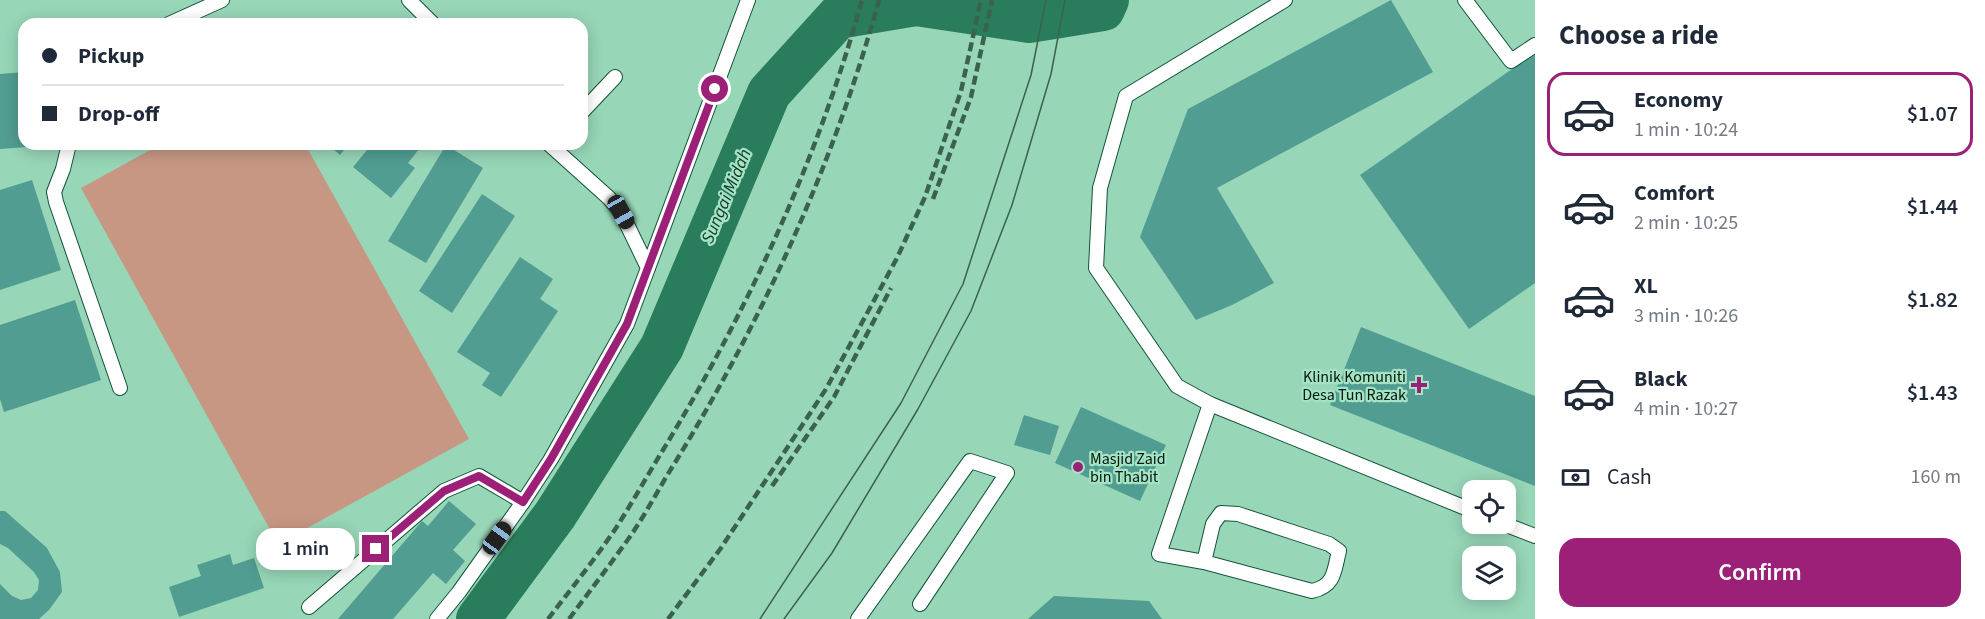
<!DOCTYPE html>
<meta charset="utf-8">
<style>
body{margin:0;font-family:"Source Sans 3",sans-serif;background:#f6f6f7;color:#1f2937;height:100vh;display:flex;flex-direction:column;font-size:22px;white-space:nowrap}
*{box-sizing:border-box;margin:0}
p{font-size:20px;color:#747a83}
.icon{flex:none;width:33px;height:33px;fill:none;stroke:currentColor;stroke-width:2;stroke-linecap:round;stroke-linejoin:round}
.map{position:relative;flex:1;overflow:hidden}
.sheet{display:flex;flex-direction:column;background:#fff;width:450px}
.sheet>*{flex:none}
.hud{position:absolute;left:18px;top:18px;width:570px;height:132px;border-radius:18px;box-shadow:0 3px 15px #0003;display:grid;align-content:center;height:132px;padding:0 24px;background:#fff}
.tools{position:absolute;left:1462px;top:480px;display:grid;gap:12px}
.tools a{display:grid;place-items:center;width:54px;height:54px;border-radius:12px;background:#fff;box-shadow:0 3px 15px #0003;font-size:30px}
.end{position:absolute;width:27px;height:27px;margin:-14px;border:8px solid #9c2077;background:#fff;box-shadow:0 0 0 3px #fff}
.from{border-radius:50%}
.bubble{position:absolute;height:42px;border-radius:18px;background:#fff;box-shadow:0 3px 15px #0003;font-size:20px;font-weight:600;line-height:42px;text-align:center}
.car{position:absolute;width:18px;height:36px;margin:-18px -9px;border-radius:8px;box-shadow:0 0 4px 2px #0007;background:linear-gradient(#222 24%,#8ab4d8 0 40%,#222 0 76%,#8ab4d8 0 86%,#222 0)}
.hud b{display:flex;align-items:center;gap:21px;height:57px;font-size:22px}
.hud b+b{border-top:2px solid #e0e1e3}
.hud i{width:15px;height:15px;background:#1f2937}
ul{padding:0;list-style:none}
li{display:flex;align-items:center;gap:18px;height:84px;margin:0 12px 9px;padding:0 12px;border:3px solid transparent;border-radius:18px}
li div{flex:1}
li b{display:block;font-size:22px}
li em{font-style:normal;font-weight:600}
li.current{border-color:#9c2077}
li>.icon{width:54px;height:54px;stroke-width:1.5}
h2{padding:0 24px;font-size:27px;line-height:72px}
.pay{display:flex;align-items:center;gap:15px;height:66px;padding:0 24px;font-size:22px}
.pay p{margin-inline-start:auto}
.action{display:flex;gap:12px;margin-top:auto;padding:12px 24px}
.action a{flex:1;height:69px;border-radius:18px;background:#9c2077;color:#fff;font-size:24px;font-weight:600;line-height:69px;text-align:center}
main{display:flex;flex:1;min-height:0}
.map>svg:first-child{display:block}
.green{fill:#c79784}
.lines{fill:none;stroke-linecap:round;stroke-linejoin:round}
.river{stroke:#2a7d5c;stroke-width:44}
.building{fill:#519d92}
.service-casing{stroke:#12543b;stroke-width:16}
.service{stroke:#fff;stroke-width:14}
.tram{stroke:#3b624f;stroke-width:1.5}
.rail{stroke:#3b624f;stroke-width:4.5;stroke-dasharray:9 4.5;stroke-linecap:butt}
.route{stroke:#9c2077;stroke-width:8}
.poi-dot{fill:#9c2077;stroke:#a4e3c4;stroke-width:2}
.labels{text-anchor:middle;stroke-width:4.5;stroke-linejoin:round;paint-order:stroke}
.poi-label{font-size:16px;fill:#00180d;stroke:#a4e3c4;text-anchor:end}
.water-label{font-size:18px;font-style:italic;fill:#123727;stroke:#a4e3c4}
</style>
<main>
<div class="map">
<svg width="1535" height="619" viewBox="0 0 1535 619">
<rect width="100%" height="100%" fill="#97d6b7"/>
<path class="green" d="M 161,144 L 305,144 L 469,439 L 278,544 L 81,188 Z"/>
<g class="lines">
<path class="river" d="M 478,619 L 555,515 L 662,347 L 769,93 L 838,17 L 916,4 L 1029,21 L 1103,9 L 1107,0"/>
</g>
<g class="building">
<path d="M 1391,0 L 1433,72 L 1217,188 L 1274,283 L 1232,305 L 1196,320 L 1140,237 L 1188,109 Z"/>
<path d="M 1535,53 L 1535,283 L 1469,329 L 1360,175 Z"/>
<path d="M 24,72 L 24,144 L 39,144 L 40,146 L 0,149 L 0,74 Z"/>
<path d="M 327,144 L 349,144 L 340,155 Z"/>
<path d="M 372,144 L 423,144 L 408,163 L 415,168 L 391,198 L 353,167 Z"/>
<path d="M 446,145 L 483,168 L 426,263 L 388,241 Z"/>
<path d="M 32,180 L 61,270 L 0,290 L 0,190 Z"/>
<path d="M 482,194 L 515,216 L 452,313 L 419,291 Z"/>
<path d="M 520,257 L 553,279 L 540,299 L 558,311 L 501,397 L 482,385 L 490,373 L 457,352 Z"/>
<path d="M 75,300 L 101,380 L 4,412 L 0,399 L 0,325 Z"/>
<path d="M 1361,327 L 1535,396 L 1535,486 L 1330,405 Z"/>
<path d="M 1081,407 L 1166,445 L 1140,501 L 1055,463 Z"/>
<path d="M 1024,415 L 1059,426 L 1050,455 L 1014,445 Z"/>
<path d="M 449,501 L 476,524 L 453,550 L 465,561 L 446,584 L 433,573 L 393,619 L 338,619 L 422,521 L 428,526 Z"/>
<path d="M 0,511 L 5,511 L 47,548 L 60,572 L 62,592 L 49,610 L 39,619 L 0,619 L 0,584 L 12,596 L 21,600 L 31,598 L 38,590 L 39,580 L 34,572 L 8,548 L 0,544 Z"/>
<path d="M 230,554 L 233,565 L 254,558 L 264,588 L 179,617 L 169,587 L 201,576 L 197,565 Z"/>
<path d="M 1054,596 L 1149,601 L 1162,619 L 1028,619 Z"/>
</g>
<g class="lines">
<defs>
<g id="service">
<path d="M 409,0 L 433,24"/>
<path d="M 1285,0 L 1126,96 L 1100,188 L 1096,268 L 1177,386 L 1210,404 L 1473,511"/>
<path d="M 1465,0 L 1511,61 L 1535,45"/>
<path d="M 169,24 L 222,0"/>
<path d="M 582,112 L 615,77"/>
<path d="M 69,144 L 63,169 L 54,192 L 56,202 L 120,388"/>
<path d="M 648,268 L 748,0"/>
<path d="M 1504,524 L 1535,536"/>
<path d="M 1204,562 L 1213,524 L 1221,513 L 1238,514 L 1329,544 L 1339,551 C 1334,571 1335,586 1312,591 L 1204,562 L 1159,554 L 1210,404"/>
<path d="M 309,607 L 444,491 L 479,476 L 523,502"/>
<path d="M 437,619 L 459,592 L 523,502 L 551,459 L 627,324 L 648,268 L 621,212 L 609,198 L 549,144"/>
<path d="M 858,619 L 970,461 L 1007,473 L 920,604"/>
</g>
</defs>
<use href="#service" class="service-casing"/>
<use href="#service" class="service"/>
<g class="tram">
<path d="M 760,619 L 901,403 L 963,284 L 1031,75 L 1046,0"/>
<path d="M 784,619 L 832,553 L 918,409 L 971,311 L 1012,205 L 1051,74 L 1065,0"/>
</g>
<g class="rail">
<path d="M 933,199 L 971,97 L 992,0"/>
<path d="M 772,486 L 834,397 L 891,288"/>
<path d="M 548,619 C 571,589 595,559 616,528 C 632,503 647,476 663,450 C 748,310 818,159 862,0"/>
<path d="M 569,619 C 589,592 609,566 629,538 C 646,514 660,486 676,461 C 764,317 834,163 879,0"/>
<path d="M 668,619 L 721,548 L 826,389 L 897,258 L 925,197 L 961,91 L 981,0"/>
</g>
</g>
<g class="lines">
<path class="route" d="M 376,549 L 444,491 L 479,476 L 523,502 L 551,459 L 627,324 L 715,89"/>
</g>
<g class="poi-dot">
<path d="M1416 376h6v6h6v6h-6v6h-6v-6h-6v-6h6z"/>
<circle cx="1078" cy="467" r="6"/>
</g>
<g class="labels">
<g class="poi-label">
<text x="1406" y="382">Klinik Komuniti<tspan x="1406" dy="18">Desa Tun Razak</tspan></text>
<text x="1090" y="464" text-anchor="start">Masjid Zaid<tspan x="1090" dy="18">bin Thabit</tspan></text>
</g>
<g class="water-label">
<text transform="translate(726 196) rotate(-67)" y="6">Sungai Midah</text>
</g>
</g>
</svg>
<div class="tools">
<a><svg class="icon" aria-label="locate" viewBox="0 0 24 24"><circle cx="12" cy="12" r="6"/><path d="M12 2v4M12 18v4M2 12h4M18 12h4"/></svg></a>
<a><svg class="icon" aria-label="layers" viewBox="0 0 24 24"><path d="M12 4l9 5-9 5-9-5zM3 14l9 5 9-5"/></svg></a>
</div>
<i class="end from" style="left:715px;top:89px"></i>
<i class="end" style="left:376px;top:549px"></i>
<div class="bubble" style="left:256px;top:528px;width:99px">1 min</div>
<i class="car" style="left:621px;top:212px;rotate:151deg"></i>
<i class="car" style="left:497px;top:538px;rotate:36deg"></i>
<div class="hud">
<b><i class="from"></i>Pickup</b>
<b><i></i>Drop-off</b>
</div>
</div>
<section class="sheet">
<h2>Choose a ride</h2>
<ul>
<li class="current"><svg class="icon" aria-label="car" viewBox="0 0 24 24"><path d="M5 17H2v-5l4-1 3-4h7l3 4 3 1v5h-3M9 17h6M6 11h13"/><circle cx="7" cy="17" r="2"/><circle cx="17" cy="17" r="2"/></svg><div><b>Economy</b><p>1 min · 10:24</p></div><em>$1.07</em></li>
<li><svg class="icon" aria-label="car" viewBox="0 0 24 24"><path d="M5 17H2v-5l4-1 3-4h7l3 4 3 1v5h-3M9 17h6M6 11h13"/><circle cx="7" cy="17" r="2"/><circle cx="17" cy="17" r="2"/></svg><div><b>Comfort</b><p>2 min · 10:25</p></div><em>$1.44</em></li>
<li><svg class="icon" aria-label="car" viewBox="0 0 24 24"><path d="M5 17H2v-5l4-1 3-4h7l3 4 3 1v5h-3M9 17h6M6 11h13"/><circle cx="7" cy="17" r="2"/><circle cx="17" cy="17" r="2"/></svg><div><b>XL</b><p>3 min · 10:26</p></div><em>$1.82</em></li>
<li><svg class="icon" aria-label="car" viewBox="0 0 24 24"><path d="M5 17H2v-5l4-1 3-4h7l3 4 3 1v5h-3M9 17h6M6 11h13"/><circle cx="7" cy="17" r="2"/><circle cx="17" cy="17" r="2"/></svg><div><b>Black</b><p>4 min · 10:27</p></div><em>$1.43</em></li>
</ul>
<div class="pay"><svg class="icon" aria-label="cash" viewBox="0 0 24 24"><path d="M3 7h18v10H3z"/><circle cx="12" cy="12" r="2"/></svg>Cash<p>160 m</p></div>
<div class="action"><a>Confirm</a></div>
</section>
</main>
